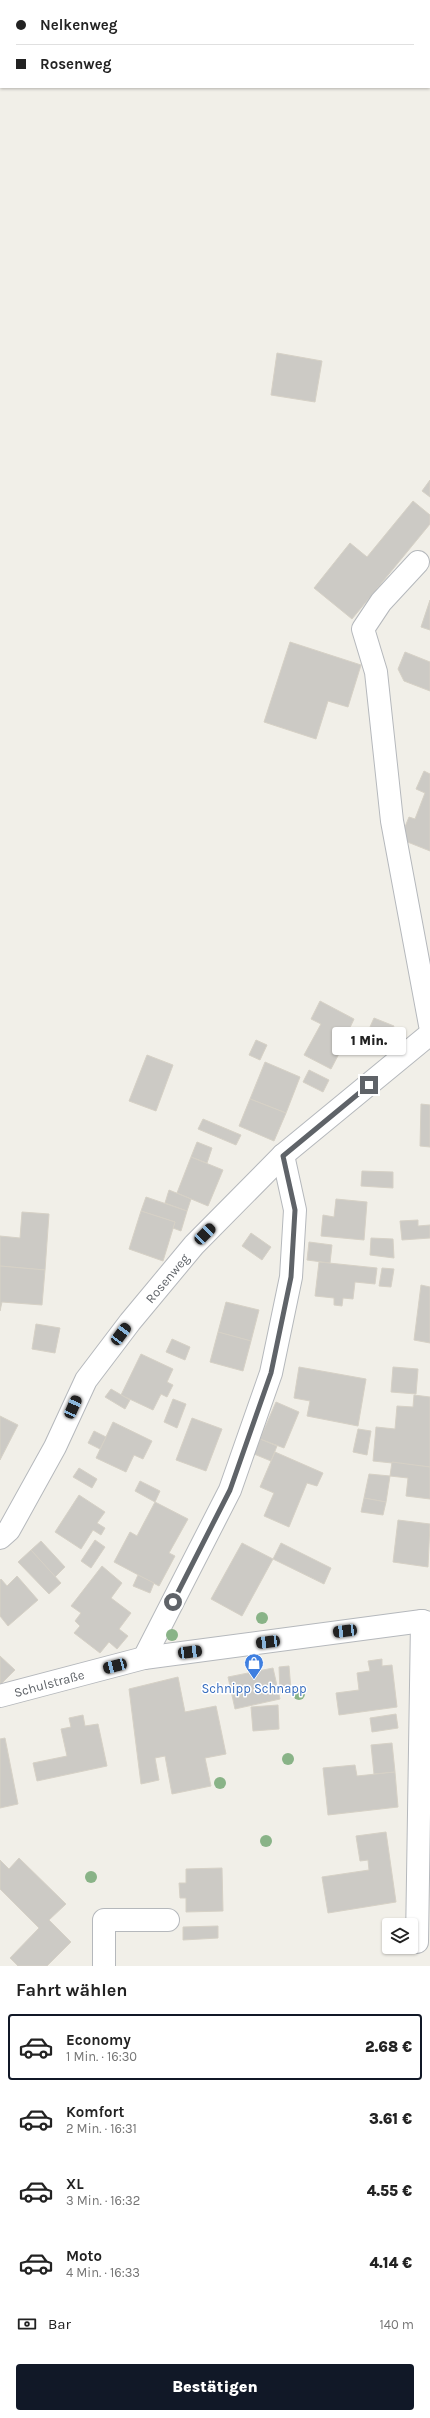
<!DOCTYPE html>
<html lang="de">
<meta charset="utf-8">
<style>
body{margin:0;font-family:Karla,sans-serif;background:#f6f6f6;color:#222;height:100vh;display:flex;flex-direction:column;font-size:15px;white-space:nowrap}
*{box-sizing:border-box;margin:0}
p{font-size:13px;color:#767676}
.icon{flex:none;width:22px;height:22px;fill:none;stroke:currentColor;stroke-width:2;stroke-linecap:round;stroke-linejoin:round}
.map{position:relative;height:1966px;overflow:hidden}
.sheet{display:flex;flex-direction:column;background:#fff;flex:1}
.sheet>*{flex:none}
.banner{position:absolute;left:0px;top:0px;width:430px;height:88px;box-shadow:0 1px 3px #0004;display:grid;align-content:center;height:88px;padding:0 16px;background:#fff}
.controls{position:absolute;left:382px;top:1918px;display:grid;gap:8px}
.controls a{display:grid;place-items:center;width:36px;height:36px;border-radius:4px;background:#fff;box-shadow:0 1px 3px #0004;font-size:20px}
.end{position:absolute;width:18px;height:18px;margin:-9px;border:5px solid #5f6368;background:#fff;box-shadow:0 0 0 2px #fff}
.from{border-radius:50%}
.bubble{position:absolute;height:28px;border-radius:4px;background:#fff;box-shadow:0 1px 3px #0004;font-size:13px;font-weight:800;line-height:28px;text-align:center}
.car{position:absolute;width:12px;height:24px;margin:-12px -6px;border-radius:5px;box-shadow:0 0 3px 1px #0007;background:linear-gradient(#222 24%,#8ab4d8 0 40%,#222 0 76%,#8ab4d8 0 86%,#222 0)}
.banner b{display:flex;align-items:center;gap:14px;height:38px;font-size:15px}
.banner b+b{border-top:1px solid #e0e0e0}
.banner i{width:10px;height:10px;background:#222}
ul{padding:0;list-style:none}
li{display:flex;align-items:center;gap:12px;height:66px;margin:0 8px 6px;padding:0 8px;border:2px solid transparent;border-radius:4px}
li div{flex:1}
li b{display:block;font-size:15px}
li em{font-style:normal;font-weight:800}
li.on{border-color:#111827}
li>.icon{width:36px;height:36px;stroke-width:1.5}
h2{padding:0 16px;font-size:18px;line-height:48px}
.pay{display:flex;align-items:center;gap:10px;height:44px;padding:0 16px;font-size:15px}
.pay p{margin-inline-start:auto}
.cta{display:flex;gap:8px;margin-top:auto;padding:8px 16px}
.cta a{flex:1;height:46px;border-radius:4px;background:#111827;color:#fff;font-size:16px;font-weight:800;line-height:46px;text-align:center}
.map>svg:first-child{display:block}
.building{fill:#cccac5;stroke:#d6d1c6}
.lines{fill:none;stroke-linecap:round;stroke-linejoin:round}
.minor-casing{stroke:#b5b8bc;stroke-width:24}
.minor{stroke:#fff;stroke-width:22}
.tree{fill:#89b387}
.route{stroke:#5f6368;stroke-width:5}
.labels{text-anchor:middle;stroke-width:3;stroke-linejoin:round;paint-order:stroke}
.street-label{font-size:13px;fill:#5f6368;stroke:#fff}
.shop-label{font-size:13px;fill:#366cbe;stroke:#fff}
</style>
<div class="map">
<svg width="430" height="1966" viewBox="0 0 430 1966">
<rect width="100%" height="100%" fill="#f1efe8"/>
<g class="building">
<path d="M 277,353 L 322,361 L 315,402 L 271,395 Z"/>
<path d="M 430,480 L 430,497 L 422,491 Z"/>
<path d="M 413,501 L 430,515 L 430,524 L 352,619 L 314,588 L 350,543 L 367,557 Z"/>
<path d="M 430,600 L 430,630 L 421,627 Z"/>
<path d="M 290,642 L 361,665 L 348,707 L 328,701 L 316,739 L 264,722 Z"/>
<path d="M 405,652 L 430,662 L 430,691 L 404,681 L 398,669 Z"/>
<path d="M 424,771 L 430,774 L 430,851 L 400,839 L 409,817 L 415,819 L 425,793 L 416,789 Z"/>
<path d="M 320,1001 L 354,1019 L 348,1032 L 357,1036 L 350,1050 L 343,1046 L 331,1069 L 304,1055 L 321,1024 L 311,1019 Z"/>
<path d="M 374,1018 L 394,1026 L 385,1047 L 365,1038 Z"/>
<path d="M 256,1040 L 267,1045 L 260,1060 L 249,1055 Z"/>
<path d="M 147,1055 L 173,1065 L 156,1111 L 129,1101 Z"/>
<path d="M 265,1062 L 300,1077 L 286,1113 L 250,1099 Z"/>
<path d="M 309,1070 L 329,1080 L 323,1092 L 303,1082 Z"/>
<path d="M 250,1099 L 286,1113 L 274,1141 L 239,1126 Z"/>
<path d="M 421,1104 L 430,1105 L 430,1147 L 420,1146 Z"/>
<path d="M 203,1119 L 241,1135 L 236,1145 L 198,1129 Z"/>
<path d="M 197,1142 L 212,1148 L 207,1163 L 191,1157 Z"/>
<path d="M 191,1157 L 223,1170 L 208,1206 L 177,1193 Z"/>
<path d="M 362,1171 L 393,1172 L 393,1188 L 361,1186 Z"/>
<path d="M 169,1190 L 191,1199 L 187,1211 L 165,1203 Z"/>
<path d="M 146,1197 L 187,1211 L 181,1231 L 173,1228 L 175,1222 L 141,1211 Z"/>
<path d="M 336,1199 L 367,1202 L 364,1240 L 321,1236 L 323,1215 L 334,1217 Z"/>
<path d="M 141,1211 L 175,1222 L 163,1261 L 129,1249 Z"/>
<path d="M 22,1212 L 49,1214 L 45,1270 L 0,1266 L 0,1236 L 20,1238 Z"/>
<path d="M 418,1220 L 418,1226 L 430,1225 L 430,1238 L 402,1240 L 400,1221 Z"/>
<path d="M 251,1233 L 271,1247 L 262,1260 L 242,1246 Z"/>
<path d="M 371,1238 L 393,1239 L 394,1258 L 370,1255 Z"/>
<path d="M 309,1242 L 332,1245 L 330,1263 L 307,1260 Z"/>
<path d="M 319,1262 L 377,1268 L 375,1284 L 355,1282 L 353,1299 L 343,1298 L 342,1306 L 334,1305 L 334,1298 L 315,1296 Z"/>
<path d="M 0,1266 L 45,1270 L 42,1305 L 2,1302 L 0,1311 Z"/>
<path d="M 382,1268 L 394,1269 L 391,1287 L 379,1286 Z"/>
<path d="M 421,1285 L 430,1287 L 430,1343 L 414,1340 Z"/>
<path d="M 226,1302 L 259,1310 L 251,1341 L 218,1332 Z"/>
<path d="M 36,1324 L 60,1328 L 55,1353 L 32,1349 Z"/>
<path d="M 218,1332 L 251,1341 L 243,1371 L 210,1362 Z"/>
<path d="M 172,1339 L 190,1347 L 185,1360 L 166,1352 Z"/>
<path d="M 141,1354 L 173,1369 L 167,1382 L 173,1385 L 167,1397 L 161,1394 L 153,1410 L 121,1395 Z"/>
<path d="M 299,1367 L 366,1379 L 358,1426 L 307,1416 L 310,1401 L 294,1398 Z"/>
<path d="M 393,1367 L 418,1369 L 416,1394 L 391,1392 Z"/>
<path d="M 111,1389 L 130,1400 L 125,1409 L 105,1397 Z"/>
<path d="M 414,1395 L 430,1397 L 430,1467 L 373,1461 L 376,1427 L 395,1429 L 397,1406 L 413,1407 Z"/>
<path d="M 173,1399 L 186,1404 L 177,1428 L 164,1422 Z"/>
<path d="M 276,1402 L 299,1412 L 284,1448 L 260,1439 Z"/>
<path d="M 0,1416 L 18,1425 L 0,1460 Z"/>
<path d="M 192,1418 L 222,1429 L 206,1471 L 176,1460 Z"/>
<path d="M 113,1422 L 152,1441 L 143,1459 L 134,1455 L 126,1472 L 96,1458 Z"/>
<path d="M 358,1429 L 371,1431 L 367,1455 L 353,1452 Z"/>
<path d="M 94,1431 L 106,1437 L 100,1449 L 88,1443 Z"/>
<path d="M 260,1439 L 277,1446 L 271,1461 L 254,1454 Z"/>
<path d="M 275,1452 L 323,1473 L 317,1486 L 307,1483 L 289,1527 L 264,1516 L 274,1493 L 260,1487 Z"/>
<path d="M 392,1462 L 430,1467 L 430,1499 L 406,1496 L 408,1478 L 390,1476 Z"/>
<path d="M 79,1468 L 97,1479 L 92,1488 L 73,1477 Z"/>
<path d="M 369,1474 L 390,1476 L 386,1502 L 364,1498 Z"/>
<path d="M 140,1481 L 160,1491 L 155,1502 L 135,1491 Z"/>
<path d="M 79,1495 L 105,1512 L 97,1523 L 105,1528 L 101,1535 L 93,1530 L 81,1549 L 55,1532 Z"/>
<path d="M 364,1498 L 386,1502 L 383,1515 L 361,1512 Z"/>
<path d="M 155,1502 L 188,1519 L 169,1553 L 175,1556 L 159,1586 L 114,1562 L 130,1532 L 137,1536 Z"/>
<path d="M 398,1520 L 430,1524 L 428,1567 L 393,1562 Z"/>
<path d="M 95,1540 L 105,1547 L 91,1568 L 81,1561 Z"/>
<path d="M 41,1541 L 65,1567 L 55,1577 L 31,1550 Z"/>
<path d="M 242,1543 L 273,1559 L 242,1616 L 211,1599 Z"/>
<path d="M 281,1543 L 331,1568 L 324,1584 L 273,1559 Z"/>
<path d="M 31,1550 L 61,1583 L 49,1594 L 18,1562 Z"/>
<path d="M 102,1566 L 122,1583 L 111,1598 L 131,1613 L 119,1629 L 128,1636 L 117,1649 L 109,1642 L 100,1653 L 74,1633 L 80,1626 L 75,1621 L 81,1613 L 71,1606 Z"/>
<path d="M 138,1575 L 154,1583 L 150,1593 L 133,1586 Z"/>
<path d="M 17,1576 L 38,1600 L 8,1626 L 0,1616 L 0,1580 L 1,1579 L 7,1586 Z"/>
<path d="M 0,1656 L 15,1670 L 0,1685 Z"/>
<path d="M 382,1659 L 382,1666 L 392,1665 L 397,1707 L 339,1715 L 336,1693 L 359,1690 L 357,1673 L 370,1671 L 368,1661 Z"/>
<path d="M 289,1666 L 291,1690 L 280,1691 L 279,1667 Z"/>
<path d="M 273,1668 L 280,1699 L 235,1709 L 228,1677 Z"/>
<path d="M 178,1677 L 185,1712 L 216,1706 L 226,1754 L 205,1758 L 211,1786 L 172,1794 L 165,1756 L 155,1758 L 159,1780 L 141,1784 L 129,1689 Z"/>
<path d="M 278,1705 L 279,1729 L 253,1731 L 251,1707 Z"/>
<path d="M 396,1714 L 398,1728 L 372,1732 L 370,1718 Z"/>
<path d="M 83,1715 L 85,1726 L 98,1724 L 107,1766 L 37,1781 L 33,1763 L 67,1756 L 61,1729 L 71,1727 L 69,1718 Z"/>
<path d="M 5,1738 L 18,1804 L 0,1808 L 0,1739 Z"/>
<path d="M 392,1743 L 395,1772 L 374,1774 L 371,1745 Z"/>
<path d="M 355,1765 L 357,1776 L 395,1772 L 398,1807 L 328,1815 L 323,1768 Z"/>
<path d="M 386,1832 L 396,1902 L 328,1913 L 322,1877 L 369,1870 L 368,1860 L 360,1861 L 356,1836 Z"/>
<path d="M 19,1858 L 66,1904 L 49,1920 L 71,1942 L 47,1966 L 18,1966 L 10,1958 L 39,1928 L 0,1889 L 0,1860 L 9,1869 Z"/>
<path d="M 222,1868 L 223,1911 L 186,1912 L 186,1898 L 180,1898 L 179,1883 L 186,1883 L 186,1869 Z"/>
<path d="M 218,1926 L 218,1938 L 183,1940 L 183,1927 Z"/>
</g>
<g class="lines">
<defs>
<g id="minor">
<path d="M 418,562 L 381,602 L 363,629 L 376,672 L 392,821 L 430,1025"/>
<path d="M 0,1538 L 9,1530 L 55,1447 L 86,1380 L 130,1322 L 194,1245 L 283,1155 L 430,1034"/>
<path d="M 144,1658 L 230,1490 L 271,1373 L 291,1277 L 295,1210 L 283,1155"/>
<path d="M 0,1696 L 144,1658 L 422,1621 L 430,1623"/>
<path d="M 417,1942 L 422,1621"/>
<path d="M 104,1966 L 104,1920 L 168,1920"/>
</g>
</defs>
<use href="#minor" class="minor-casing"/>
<use href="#minor" class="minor"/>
</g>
<g class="tree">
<circle cx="262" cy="1618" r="6"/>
<circle cx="172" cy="1635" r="6"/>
<circle cx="299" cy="1694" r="6"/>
<circle cx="288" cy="1759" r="6"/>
<circle cx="220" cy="1783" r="6"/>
<circle cx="266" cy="1841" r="6"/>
<circle cx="91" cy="1877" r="6"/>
</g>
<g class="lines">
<path class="route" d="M 173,1602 L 230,1490 L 271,1373 L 291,1277 L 295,1210 L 283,1156 L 369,1085"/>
</g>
<defs>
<symbol id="shop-pin" viewBox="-11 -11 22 30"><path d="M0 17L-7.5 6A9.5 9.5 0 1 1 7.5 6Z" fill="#3f7fe0" stroke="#fff"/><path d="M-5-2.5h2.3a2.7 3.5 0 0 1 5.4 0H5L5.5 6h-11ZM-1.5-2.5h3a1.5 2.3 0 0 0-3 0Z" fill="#fff"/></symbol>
</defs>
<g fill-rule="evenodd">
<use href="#shop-pin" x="243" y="1652" width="22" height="30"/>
</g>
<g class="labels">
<g class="street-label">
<text transform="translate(167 1278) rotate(-50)" y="5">Rosenweg</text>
<text transform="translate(49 1683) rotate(-15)" y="5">Schulstraße</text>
</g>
<g class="shop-label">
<text x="254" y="1693">Schnipp Schnapp</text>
</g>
</g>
</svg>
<div class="controls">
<a><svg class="icon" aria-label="layers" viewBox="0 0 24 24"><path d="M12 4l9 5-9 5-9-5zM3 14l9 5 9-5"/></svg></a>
</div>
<i class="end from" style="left:173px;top:1602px"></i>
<i class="end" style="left:369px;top:1085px"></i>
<div class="bubble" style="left:332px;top:1027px;width:74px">1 Min.</div>
<i class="car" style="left:205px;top:1234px;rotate:45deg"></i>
<i class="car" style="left:121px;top:1334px;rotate:37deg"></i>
<i class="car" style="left:73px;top:1407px;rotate:24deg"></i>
<i class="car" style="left:345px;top:1631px;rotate:263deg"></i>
<i class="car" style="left:268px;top:1642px;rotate:263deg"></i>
<i class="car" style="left:190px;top:1652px;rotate:83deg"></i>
<i class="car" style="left:115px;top:1666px;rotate:255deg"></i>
<div class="banner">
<b><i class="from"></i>Nelkenweg</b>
<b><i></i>Rosenweg</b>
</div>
</div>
<section class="sheet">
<h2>Fahrt wählen</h2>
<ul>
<li class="on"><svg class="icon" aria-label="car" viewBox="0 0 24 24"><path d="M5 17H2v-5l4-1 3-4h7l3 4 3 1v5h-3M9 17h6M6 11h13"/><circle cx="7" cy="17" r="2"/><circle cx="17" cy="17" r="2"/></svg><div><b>Economy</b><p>1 Min. · 16:30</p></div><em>2.68 €</em></li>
<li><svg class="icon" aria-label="car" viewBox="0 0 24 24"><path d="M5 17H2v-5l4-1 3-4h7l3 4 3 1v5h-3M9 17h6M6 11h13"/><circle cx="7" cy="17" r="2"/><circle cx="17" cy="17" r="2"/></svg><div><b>Komfort</b><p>2 Min. · 16:31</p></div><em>3.61 €</em></li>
<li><svg class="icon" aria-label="car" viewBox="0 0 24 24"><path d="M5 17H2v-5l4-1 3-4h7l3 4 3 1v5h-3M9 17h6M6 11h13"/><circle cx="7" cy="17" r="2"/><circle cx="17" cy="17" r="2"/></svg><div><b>XL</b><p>3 Min. · 16:32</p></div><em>4.55 €</em></li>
<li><svg class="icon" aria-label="car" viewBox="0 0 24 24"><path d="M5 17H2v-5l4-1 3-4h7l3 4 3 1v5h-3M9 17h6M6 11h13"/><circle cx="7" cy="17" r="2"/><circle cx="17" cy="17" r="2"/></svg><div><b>Moto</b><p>4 Min. · 16:33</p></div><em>4.14 €</em></li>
</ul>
<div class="pay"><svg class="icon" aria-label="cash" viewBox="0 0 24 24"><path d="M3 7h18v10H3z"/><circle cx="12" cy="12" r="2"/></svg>Bar<p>140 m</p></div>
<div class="cta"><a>Bestätigen</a></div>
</section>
